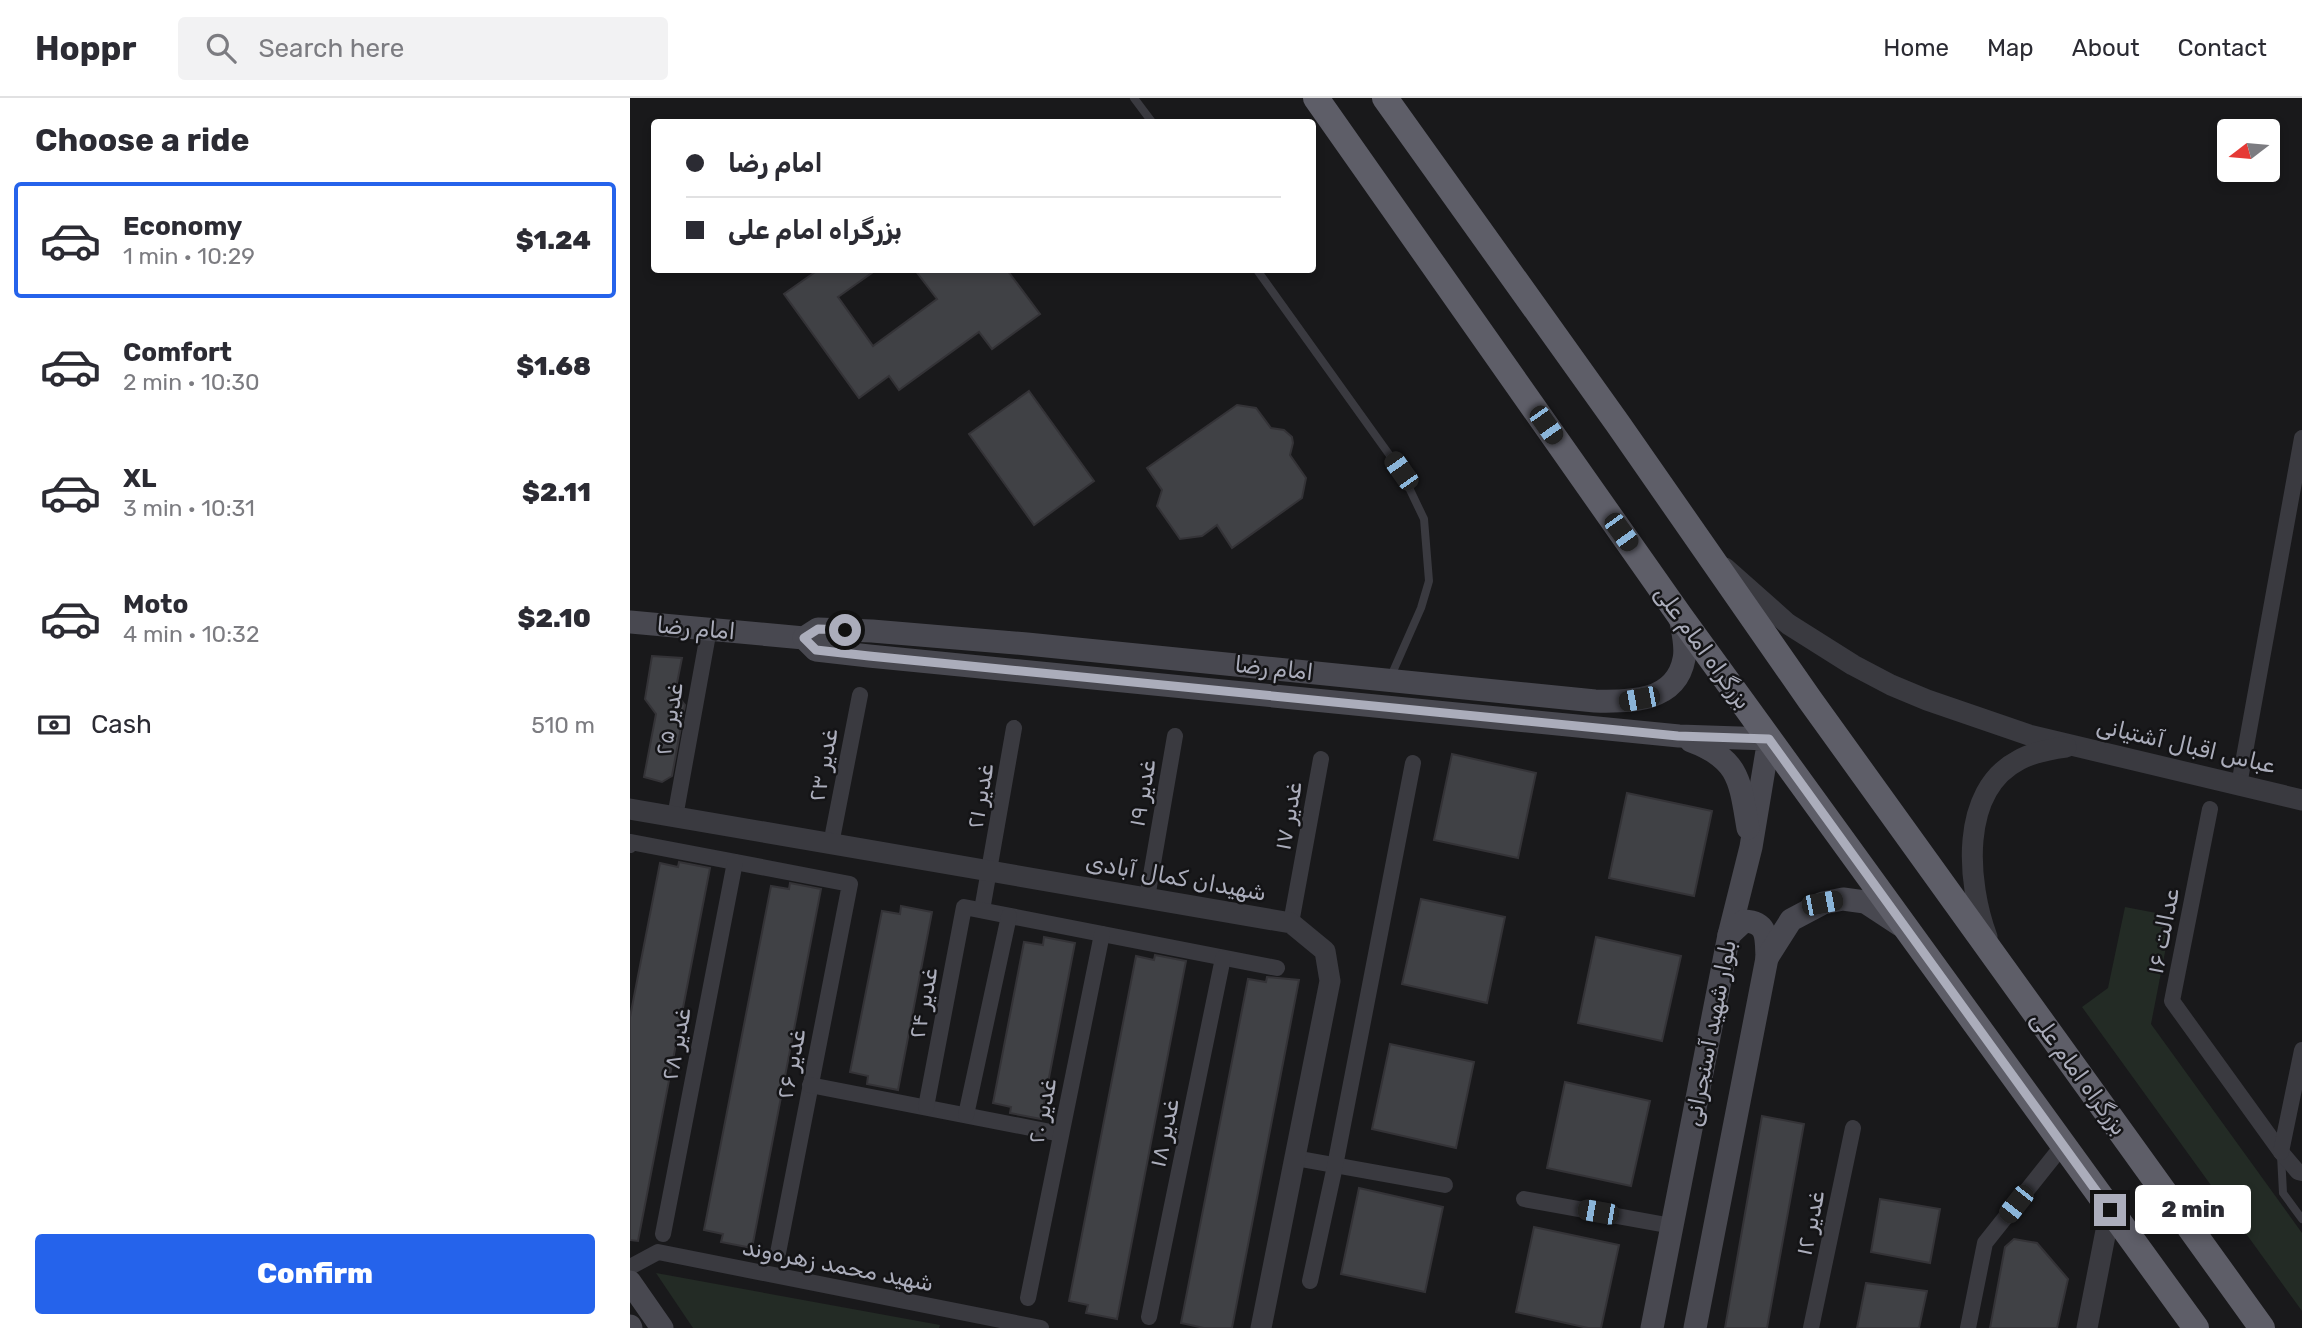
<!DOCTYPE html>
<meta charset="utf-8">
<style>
body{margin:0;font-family:Rubik,"Noto Naskh Arabic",sans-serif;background:#f2f2f3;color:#2b2b33;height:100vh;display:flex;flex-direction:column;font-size:26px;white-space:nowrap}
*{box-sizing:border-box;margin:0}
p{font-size:23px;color:#7c7c81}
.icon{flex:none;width:38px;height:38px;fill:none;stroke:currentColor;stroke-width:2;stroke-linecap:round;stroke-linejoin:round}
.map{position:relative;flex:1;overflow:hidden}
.drawer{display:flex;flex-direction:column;background:#fff;width:630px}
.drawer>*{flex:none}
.hud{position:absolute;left:21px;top:21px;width:665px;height:154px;border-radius:7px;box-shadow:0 4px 10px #0003;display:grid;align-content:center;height:154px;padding:0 35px;background:#fff}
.needle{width:46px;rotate:254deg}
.fabs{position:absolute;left:1587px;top:21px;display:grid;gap:14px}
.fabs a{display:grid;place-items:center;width:63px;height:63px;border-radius:7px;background:#fff;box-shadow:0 4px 10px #0003;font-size:35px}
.end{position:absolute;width:32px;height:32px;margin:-16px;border:9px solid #abadbb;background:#111;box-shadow:0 0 0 4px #111}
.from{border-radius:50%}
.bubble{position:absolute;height:49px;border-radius:7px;background:#fff;box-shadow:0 4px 10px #0003;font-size:23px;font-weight:800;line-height:49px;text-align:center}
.car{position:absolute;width:21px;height:42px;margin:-21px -10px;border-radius:9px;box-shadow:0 0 5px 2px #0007;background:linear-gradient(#222 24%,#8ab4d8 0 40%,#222 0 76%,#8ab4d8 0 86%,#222 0)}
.hud b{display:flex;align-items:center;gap:24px;height:66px;font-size:26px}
.hud b+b{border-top:2px solid #e1e1e2}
.hud i{width:18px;height:18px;background:#2b2b33}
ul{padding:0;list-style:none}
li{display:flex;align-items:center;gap:21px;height:116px;margin:0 14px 10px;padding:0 21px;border:4px solid transparent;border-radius:7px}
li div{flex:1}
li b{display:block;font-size:26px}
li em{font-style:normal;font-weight:800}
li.active{border-color:#2563eb}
li>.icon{width:63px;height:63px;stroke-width:1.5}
h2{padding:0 35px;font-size:32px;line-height:84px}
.pay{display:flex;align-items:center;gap:18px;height:77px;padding:0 35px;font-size:26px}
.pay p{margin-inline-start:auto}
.action{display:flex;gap:14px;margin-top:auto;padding:14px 35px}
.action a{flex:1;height:80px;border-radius:7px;background:#2563eb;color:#fff;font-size:28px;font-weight:800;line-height:80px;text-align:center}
header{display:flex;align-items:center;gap:42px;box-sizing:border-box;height:98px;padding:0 35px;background:#fff;border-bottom:2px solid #e1e1e2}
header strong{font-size:33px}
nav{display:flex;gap:38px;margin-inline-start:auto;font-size:24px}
.search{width:490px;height:63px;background:#f2f2f3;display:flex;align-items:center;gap:18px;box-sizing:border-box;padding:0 24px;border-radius:7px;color:#7c7c81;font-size:26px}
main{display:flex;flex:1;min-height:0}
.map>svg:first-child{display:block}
.green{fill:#232b25}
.building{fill:#404145;stroke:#343337;stroke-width:2}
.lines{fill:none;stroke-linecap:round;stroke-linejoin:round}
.service{stroke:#3a3a40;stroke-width:8}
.minor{stroke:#3a3a40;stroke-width:16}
.tertiary{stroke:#3a3a40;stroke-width:21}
.secondary{stroke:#484850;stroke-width:23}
.trunk{stroke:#5e5e68;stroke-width:26}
.route{stroke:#abadbb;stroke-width:9}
.labels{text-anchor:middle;stroke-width:5;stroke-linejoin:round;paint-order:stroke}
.street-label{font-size:23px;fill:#abadbb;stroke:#141416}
</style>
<header>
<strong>Hoppr</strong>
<div class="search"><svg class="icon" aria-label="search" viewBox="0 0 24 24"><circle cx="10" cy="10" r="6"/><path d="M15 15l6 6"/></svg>Search here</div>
<nav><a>Home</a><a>Map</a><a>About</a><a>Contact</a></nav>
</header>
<main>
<section class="drawer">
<h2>Choose a ride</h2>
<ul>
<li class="active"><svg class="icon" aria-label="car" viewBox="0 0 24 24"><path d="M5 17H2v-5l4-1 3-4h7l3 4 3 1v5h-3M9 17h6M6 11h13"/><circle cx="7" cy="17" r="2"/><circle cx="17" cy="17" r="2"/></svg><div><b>Economy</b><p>1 min · 10:29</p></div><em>$1.24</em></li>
<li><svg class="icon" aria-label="car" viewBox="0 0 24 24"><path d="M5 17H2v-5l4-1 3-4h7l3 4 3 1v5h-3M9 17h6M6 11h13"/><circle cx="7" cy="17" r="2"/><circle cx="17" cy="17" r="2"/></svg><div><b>Comfort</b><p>2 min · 10:30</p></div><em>$1.68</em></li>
<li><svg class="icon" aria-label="car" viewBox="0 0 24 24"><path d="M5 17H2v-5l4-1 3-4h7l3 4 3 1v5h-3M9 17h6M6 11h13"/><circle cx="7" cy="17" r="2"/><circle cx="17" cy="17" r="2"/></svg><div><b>XL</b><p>3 min · 10:31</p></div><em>$2.11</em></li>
<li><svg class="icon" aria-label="car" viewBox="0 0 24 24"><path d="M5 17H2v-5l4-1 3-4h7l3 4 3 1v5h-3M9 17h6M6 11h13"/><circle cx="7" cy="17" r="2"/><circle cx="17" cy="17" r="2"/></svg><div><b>Moto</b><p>4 min · 10:32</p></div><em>$2.10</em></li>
</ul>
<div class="pay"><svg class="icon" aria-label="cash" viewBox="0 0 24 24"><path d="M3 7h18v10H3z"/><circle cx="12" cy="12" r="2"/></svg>Cash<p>510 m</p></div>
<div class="action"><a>Confirm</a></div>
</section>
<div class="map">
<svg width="1672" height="1230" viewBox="0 0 1672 1230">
<rect width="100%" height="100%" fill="#19191b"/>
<g class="green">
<path d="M 1495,809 L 1542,818 L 1521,926 L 1672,1135 L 1672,1213 L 1452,909 L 1478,890 Z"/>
<path d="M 26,1175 L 310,1227 L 309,1230 L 63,1230 Z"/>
</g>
<g class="building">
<path d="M 188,172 L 246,172 L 208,199 L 243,248 L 307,201 L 285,172 L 377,172 L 410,216 L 362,251 L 349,234 L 269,292 L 259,278 L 229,300 L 154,196 Z"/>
<path d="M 399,293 L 464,383 L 404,427 L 339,336 Z"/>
<path d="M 607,307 L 626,310 L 641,330 L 654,332 L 662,339 L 663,345 L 660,357 L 676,380 L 672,400 L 602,450 L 587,427 L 572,438 L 550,441 L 527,408 L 532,392 L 517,370 Z"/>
<path d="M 22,558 L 52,560 L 45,595 L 55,607 L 42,678 L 32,684 L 14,679 L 26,616 L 15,601 Z"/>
<path d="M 822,656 L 906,675 L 888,760 L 804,742 Z"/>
<path d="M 997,695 L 1082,713 L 1064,798 L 979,780 Z"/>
<path d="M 49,764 L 80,770 L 8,1143 L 0,1142 L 0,919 L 30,765 L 48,769 Z"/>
<path d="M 160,785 L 191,791 L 122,1150 L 91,1144 L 93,1136 L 74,1132 L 141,788 L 159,791 Z"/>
<path d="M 791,801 L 875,819 L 857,905 L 772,886 Z"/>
<path d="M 271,808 L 302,814 L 268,992 L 237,986 L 238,978 L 220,974 L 252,813 L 270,816 Z"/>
<path d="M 414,839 L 445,845 L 411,1021 L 380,1015 L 381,1009 L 363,1005 L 394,844 L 413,847 Z"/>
<path d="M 966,839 L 1051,858 L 1032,943 L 948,925 Z"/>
<path d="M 525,857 L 556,863 L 487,1221 L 456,1215 L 458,1207 L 439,1203 L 506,858 L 524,862 Z"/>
<path d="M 637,879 L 669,882 L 602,1230 L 574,1230 L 551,1225 L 618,881 L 636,884 Z"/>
<path d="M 760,946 L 844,964 L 826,1050 L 742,1031 Z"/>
<path d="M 935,984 L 1020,1003 L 1001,1088 L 917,1070 Z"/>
<path d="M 1132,1018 L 1174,1026 L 1137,1230 L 1095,1230 Z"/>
<path d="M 729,1090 L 813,1109 L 795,1194 L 711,1176 Z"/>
<path d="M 1250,1101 L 1310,1111 L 1300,1165 L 1241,1154 Z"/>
<path d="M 904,1129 L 989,1147 L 971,1230 L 958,1230 L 886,1214 Z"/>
<path d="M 1384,1141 L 1407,1145 L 1438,1181 L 1427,1230 L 1360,1230 L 1375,1149 Z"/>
<path d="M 1236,1185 L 1297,1193 L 1289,1230 L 1227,1230 Z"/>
</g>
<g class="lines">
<g class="service">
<path d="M 504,0 L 522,24"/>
<path d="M 627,172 L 771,373 L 794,421 L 799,483 L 791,510 L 761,578"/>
<path d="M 1651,1057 L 1653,1095 L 1672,1121"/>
</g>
<g class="minor">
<path d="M 1609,687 L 1672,340"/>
<path d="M 1580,711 L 1542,903 L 1651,1054 L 1668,1074 L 1672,1075"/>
<path d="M 45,719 L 79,531"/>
<path d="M 201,746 L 230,597"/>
<path d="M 0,747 L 1,744 L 220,786 L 148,1155"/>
<path d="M 517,800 L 545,638"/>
<path d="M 352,812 L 384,630"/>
<path d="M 661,825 L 691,661"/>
<path d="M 180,987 L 431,1036"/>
<path d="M 296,1009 L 334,809 L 647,870"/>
<path d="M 336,1017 L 379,818"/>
<path d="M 1651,1054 L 1672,952"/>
<path d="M 665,1060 L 815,1087"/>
<path d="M 894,1101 L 1042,1128"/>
<path d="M 33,1136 L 105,764"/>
<path d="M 0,1169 L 28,1154 L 411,1230"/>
<path d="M 680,1183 L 705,1068 L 783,665"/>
<path d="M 398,1200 L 472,836"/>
<path d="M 519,1219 L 593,860"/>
<path d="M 1181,1230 L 1223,1030"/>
<path d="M 1338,1230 L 1355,1145 L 1433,1047"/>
</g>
<g class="tertiary">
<path d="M 1095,470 L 1158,526 L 1223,567 L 1261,587 L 1297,602 L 1399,637 L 1672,702"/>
<path d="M 0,711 L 661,825 L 695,853 L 700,883 L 631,1230"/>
<path d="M 1357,839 C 1337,785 1329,693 1389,662 C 1403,654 1421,651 1436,649"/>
<path d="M 1457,1230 L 1480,1112"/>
</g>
<g class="secondary">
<path d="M 0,524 L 174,540 L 188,531 L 242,533 L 397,546 L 965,603 C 1000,604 1046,604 1054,561 C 1057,548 1052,531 1050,518"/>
<path d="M 174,540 L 186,552 L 239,558 L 1049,638 L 1139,641 L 1121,749 L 1099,837 L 1022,1230"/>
<path d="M 1061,643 C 1110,661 1110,684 1118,730"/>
<path d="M 1099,837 L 1114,823 C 1139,824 1136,841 1137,860"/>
<path d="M 0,1184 L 32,1230"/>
<path d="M 0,1228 L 1,1230"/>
<path d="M 1065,1230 L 1137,860 L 1161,822 L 1193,805 L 1213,801 L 1235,804 L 1270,827"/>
</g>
<g class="trunk">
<path d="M 686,0 L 1050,518 L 1566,1230"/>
<path d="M 755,0 L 988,326 L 1180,602 L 1632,1230"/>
</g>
</g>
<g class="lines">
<path class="route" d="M 215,532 L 188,531 L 174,540 L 186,552 L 239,558 L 1048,638 L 1139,641 L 1480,1112"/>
</g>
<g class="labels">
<g class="street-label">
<text transform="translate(66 530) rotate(5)" y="8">امام رضا</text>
<text transform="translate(1073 549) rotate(54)" y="8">بزرگراه امام علی</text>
<text transform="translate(644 570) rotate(6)" y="8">امام رضا</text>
<text transform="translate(39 621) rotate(-80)" y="8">غدیر ۲۵</text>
<text transform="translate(1556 647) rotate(13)" y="8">عباس اقبال آشتیانی</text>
<text transform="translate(193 667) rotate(-79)" y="8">غدیر ۲۳</text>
<text transform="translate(512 695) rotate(-80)" y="8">غدیر ۱۹</text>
<text transform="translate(350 698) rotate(-80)" y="8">غدیر ۲۱</text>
<text transform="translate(658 718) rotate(-80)" y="8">غدیر ۱۷</text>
<text transform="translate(546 779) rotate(10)" y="8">شهیدان کمال آبادی</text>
<text transform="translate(1533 833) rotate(-79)" y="8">عدالت ۱۶</text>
<text transform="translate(293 905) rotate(-79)" y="8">غدیر ۲۴</text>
<text transform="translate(1080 935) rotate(-79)" y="8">بلوار شهید آسنجرانی</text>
<text transform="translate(46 946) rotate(-79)" y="8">غدیر ۲۸</text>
<text transform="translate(161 966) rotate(-79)" y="8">غدیر ۲۶</text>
<text transform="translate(1449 975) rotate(54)" y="8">بزرگراه امام علی</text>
<text transform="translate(412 1013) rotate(-78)" y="8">غدیر ۲۰</text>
<text transform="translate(534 1035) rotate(-78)" y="8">غدیر ۱۸</text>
<text transform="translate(1180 1125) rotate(-78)" y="8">غدیر ۱۲</text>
<text transform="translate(208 1167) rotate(11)" y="8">شهید محمد زهره‌وند</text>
</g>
</g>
</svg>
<div class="fabs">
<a><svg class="needle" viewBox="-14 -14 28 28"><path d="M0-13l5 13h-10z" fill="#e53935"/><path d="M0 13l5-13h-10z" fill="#7c7c81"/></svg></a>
</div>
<i class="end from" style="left:215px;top:532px"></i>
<i class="end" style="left:1480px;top:1112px"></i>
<div class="bubble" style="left:1505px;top:1087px;width:116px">2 min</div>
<i class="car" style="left:916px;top:327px;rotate:145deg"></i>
<i class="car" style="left:771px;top:373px;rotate:325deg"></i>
<i class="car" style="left:991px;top:434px;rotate:144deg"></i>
<i class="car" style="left:1009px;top:601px;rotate:259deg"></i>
<i class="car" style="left:1192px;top:805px;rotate:79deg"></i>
<i class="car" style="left:1386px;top:1106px;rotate:218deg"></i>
<i class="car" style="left:968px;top:1114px;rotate:280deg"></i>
<div class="hud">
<b><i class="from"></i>امام رضا</b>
<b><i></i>بزرگراه امام علی</b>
</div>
</div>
</main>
